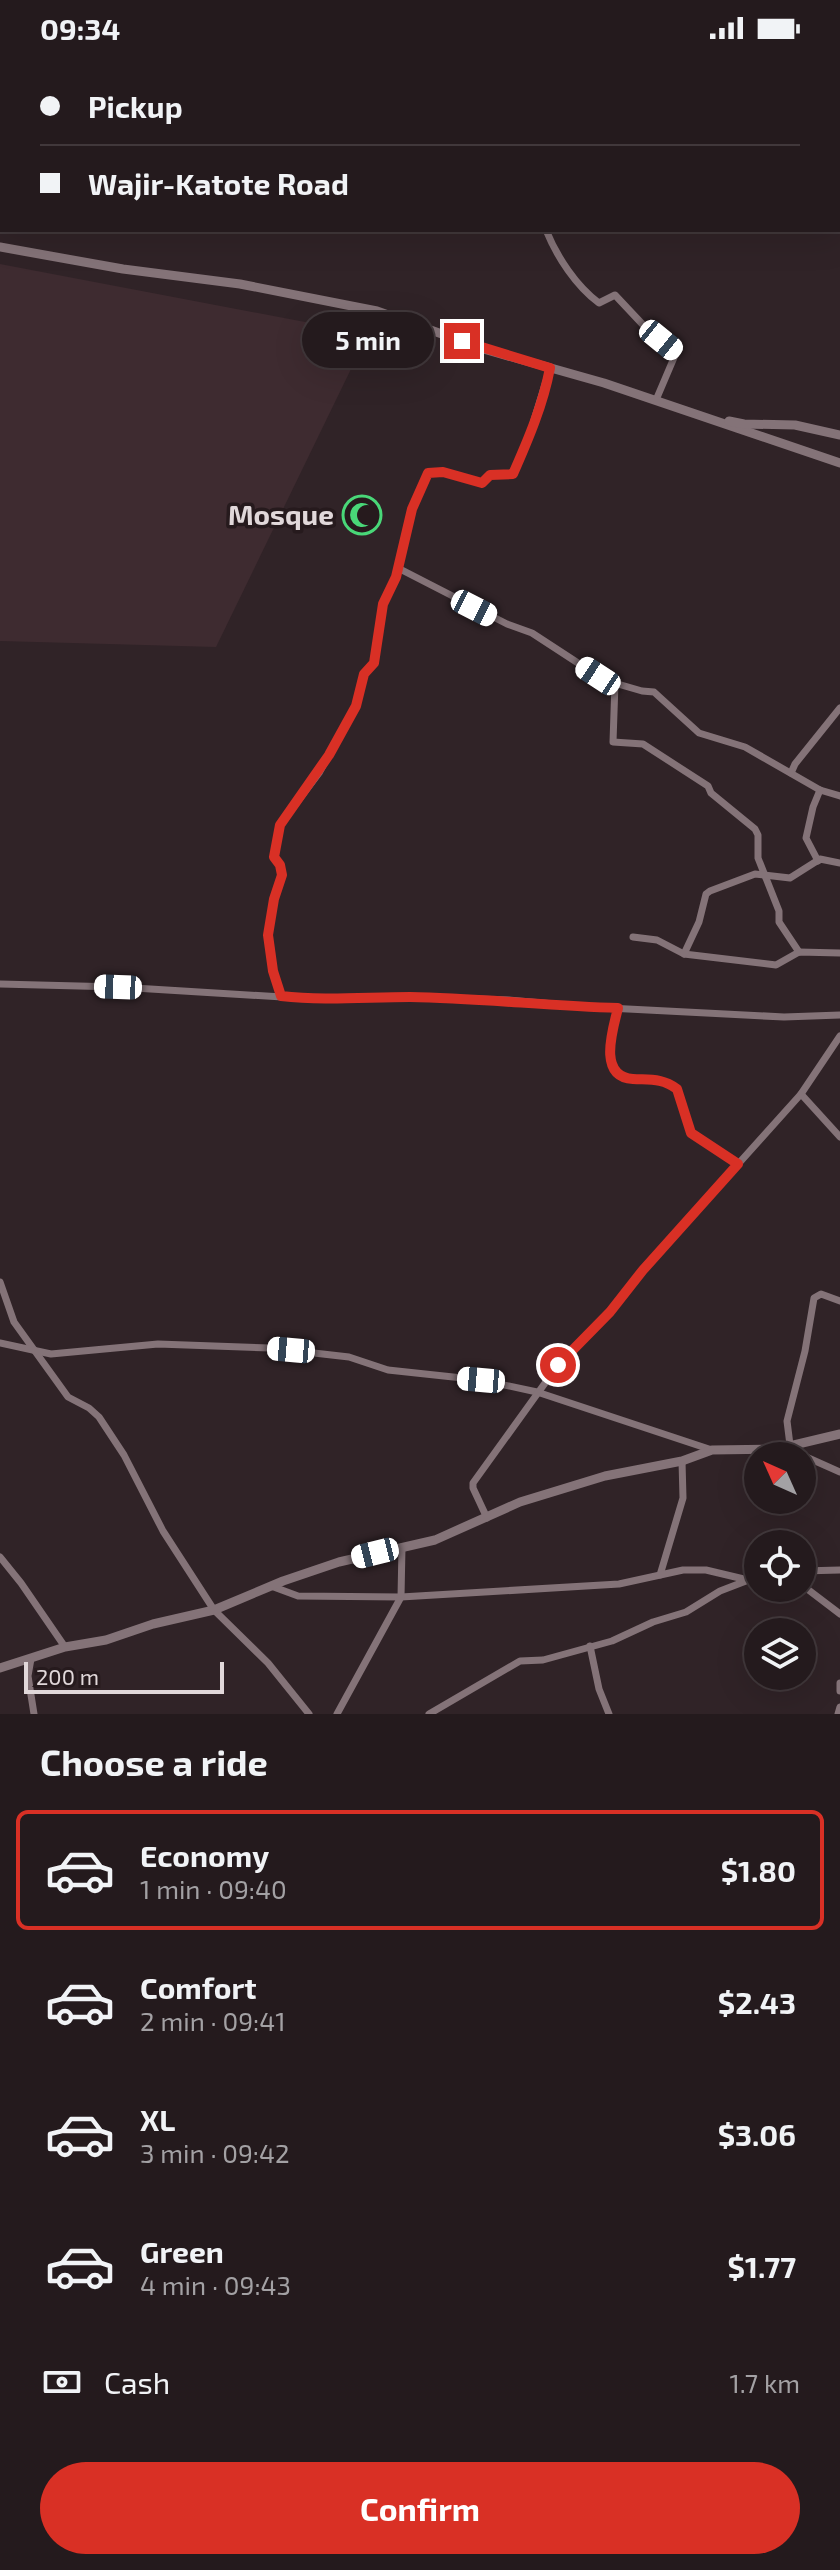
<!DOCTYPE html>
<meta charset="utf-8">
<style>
body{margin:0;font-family:"Exo 2",sans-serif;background:#2c2326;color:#f1f3f6;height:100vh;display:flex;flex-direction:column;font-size:30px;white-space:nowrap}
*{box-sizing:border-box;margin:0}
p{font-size:26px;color:#a3a1a4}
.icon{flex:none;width:44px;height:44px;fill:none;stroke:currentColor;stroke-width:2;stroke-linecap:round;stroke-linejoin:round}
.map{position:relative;height:1658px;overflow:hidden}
.side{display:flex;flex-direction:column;background:#241a1d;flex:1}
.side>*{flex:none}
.top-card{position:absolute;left:0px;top:0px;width:840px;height:176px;box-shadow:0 8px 32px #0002,0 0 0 2px #41383b;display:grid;align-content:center;height:176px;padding:0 40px;background:#241a1d}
.needle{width:52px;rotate:315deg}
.buttons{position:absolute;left:744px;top:1386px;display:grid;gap:16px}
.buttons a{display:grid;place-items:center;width:72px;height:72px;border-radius:50%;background:#241a1d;box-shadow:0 8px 32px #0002,0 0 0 2px #41383b;font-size:40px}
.scale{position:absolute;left:24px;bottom:20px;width:200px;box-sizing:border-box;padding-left:8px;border:4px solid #e1d8da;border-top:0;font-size:22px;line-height:28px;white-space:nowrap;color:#e1d8da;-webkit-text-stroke:6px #261a1d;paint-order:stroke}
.end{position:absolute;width:36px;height:36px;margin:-18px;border:10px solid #d93025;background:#fff;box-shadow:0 0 0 4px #fff}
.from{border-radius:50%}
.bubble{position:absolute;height:56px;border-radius:28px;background:#241a1d;box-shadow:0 8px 32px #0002,0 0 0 2px #41383b;font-size:26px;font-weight:700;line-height:56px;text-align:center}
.car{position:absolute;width:24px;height:48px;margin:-24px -12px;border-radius:10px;box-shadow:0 0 6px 2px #0007;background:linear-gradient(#fff 24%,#345 0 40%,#fff 0 76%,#345 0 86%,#fff 0)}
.top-card b{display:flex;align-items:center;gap:28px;height:76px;font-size:30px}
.top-card b+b{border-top:2px solid #41383b}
.top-card i{width:20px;height:20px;background:#f1f3f6}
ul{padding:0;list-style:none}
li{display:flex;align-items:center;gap:24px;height:120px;margin:0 16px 12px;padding:0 24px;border:4px solid transparent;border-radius:12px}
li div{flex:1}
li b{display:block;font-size:30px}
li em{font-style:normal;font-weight:700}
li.on{border-color:#d93025}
li>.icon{width:72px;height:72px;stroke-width:1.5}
h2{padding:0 40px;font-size:36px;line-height:96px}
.pay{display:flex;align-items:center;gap:20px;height:88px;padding:0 40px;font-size:30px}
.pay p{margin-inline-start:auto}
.primary-button{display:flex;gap:16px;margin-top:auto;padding:16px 40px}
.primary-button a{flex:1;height:92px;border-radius:48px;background:#d93025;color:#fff;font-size:32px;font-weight:700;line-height:92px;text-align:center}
.status{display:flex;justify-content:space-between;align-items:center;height:56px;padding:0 40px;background:#241a1d;direction:ltr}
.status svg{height:22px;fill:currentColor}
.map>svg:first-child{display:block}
.built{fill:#3e2b30}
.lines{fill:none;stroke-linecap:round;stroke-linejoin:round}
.minor{stroke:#847378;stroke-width:7}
.tertiary{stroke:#847378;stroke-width:9}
.route{stroke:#d93025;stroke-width:10}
.labels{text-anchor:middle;stroke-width:7;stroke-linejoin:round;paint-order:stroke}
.poi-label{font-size:28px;font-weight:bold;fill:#e1d8da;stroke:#261a1d;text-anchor:end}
</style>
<div class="status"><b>09:34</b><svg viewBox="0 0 49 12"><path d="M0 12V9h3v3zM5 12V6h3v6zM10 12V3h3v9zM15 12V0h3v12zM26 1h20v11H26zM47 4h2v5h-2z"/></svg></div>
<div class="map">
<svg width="840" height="1658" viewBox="0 0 840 1658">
<rect width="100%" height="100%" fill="#302327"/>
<path class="built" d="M 0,208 L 368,278 L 216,591 L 0,585 Z"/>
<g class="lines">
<g class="minor">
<path d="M 405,0 L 407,2"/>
<path d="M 750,0 L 752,2"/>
<path d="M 838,90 L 840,92"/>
<path d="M 546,174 C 557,201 576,230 599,247 L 615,239 L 646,272 L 676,297 L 656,344"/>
<path d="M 398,512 L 507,568 L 532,577 L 604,624 L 642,635 L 654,636 L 699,677 L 745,691 L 820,734 L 840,740"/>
<path d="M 615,627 L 613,686 L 643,688 L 708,730 L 711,737 L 755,773 L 758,779 L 758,802 L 779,855 L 779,866 L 799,896"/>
<path d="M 791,717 L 795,708 L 840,652"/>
<path d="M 818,805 L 806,782 L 813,751 L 820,734"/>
<path d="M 633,881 L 657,884 L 684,898 L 776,909 L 799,896 L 840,897"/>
<path d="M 684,898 L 699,866 L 706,838 L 710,835 L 755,818 L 790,822 L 820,803 L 840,807"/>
<path d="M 0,928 L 118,931 L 315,943 L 412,941 L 508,944 L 589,951 L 784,961 L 840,959"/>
<path d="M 281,940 L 273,915 L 268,879 L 274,843 L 282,819 L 280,809 L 274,801 L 280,769 L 319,717 L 356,650 L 364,618 L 374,607 L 383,548 L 396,521 L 412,453 L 428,417 L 443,416 L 482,427 L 490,419 L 513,418 L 527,387 L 550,312"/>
<path d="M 618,952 C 613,973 597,1022 633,1023 C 650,1024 662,1022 677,1033 L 691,1077 L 738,1108"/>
<path d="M 801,1038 L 840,1081"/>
<path d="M 0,1226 L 14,1266 L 68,1341 L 89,1352 L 99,1361 L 124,1399 L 163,1475 L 214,1554 L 268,1607 L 309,1658"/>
<path d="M 0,1287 L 51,1298 L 158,1288 L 270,1292 L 349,1301 L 388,1314 L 481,1324 L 537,1336 L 712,1394"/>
<path d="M 790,1389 L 787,1365 L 805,1295 L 814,1242 L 821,1238 L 840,1245"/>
<path d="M 779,1393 L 804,1400 L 840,1416"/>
<path d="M 487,1462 L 473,1432 L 473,1427 L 558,1309 L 610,1256 L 643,1214 L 801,1038 L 840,980"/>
<path d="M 0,1501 L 21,1527 L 65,1591"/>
<path d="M 802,1515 L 840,1514"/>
<path d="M 660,1519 L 683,1442 L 682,1405"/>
<path d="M 802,1529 L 840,1558"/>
<path d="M 271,1530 L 298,1540 L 401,1541 L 619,1528 L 683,1514 L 706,1514 L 748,1524 L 758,1521"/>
<path d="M 590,1590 L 599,1633 L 609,1658"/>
<path d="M 31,1603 L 28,1620 L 34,1658"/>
<path d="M 840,1627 L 840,1635"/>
<path d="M 337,1658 L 401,1541 L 402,1491"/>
<path d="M 429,1658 L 520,1605 L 543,1604 L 612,1585 L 653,1566 L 686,1556 L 720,1535 L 746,1525"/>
<path d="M 838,1658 L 840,1651"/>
</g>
<g class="tertiary">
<path d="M 0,191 L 123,213 L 240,228 L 377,255 L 487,294 L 604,327 L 840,407"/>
<path d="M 729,365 L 744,368 L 795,369 L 840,379"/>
<path d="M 0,1612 L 65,1591 L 106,1584 L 153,1568 L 214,1554 L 283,1525 L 339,1506 L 435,1484 L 520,1446 L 605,1420 L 682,1405 L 712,1394 L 777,1393 L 840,1378"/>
</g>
</g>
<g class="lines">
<path class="route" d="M 462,285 L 550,312 C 543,349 528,384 513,418 L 490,419 L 482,427 L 443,416 L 428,417 L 412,453 L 396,521 L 383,548 L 374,607 L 364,618 L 356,650 L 329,699 L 280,769 L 274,801 L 280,809 L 282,819 L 274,843 L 268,879 L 273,915 L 281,940 C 324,945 367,941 410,941 C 479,942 548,950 618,952 C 613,973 597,1021 633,1023 C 650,1024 662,1022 677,1033 L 691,1077 L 738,1108 L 643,1214 L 610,1256 L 558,1309"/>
</g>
<defs>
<symbol id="mosque-ring" viewBox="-11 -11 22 22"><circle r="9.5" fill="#261a1d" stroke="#49d778" stroke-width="1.5"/><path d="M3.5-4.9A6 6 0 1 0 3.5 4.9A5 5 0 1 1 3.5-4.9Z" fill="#49d778"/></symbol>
</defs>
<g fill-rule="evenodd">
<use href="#mosque-ring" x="340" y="437" width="44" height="44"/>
</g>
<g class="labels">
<g class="poi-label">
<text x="334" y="469">Mosque</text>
</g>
</g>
</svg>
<div class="buttons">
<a><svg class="needle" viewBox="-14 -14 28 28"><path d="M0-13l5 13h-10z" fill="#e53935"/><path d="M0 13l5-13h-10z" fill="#a3a1a4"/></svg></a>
<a><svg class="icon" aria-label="locate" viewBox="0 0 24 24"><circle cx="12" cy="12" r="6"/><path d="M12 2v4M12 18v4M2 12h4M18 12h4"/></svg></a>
<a><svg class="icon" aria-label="layers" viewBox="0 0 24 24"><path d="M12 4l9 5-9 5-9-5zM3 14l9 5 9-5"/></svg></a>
</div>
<div class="scale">200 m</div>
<i class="end from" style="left:558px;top:1309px"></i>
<i class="end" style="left:462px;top:285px"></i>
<div class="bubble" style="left:302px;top:256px;width:132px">5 min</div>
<i class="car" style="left:661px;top:284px;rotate:129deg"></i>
<i class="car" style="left:474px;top:552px;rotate:117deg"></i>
<i class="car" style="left:598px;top:620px;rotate:303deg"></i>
<i class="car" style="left:118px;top:931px;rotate:272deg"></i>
<i class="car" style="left:291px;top:1294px;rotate:275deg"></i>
<i class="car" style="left:481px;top:1324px;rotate:275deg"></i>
<i class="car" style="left:375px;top:1497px;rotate:256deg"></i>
<div class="top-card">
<b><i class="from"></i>Pickup</b>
<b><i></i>Wajir-Katote Road</b>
</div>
</div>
<section class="side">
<h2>Choose a ride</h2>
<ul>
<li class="on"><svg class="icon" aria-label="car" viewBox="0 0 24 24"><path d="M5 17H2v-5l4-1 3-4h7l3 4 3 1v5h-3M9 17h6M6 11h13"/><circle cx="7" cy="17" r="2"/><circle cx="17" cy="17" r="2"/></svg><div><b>Economy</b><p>1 min · 09:40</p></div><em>$1.80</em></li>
<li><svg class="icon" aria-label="car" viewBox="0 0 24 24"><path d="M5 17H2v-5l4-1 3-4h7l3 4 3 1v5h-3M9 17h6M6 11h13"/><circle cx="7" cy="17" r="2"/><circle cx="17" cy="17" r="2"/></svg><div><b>Comfort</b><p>2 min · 09:41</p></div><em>$2.43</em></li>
<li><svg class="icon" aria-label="car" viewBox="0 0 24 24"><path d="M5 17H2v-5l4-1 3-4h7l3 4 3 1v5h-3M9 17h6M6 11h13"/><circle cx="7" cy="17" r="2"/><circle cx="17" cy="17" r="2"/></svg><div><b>XL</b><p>3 min · 09:42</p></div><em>$3.06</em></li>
<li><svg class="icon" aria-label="car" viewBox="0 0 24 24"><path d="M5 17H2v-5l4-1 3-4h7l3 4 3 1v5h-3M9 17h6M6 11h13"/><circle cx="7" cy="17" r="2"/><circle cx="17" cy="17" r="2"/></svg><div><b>Green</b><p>4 min · 09:43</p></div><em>$1.77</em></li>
</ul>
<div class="pay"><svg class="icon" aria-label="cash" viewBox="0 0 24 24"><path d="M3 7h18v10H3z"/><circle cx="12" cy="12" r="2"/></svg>Cash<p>1.7 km</p></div>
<div class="primary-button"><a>Confirm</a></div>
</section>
